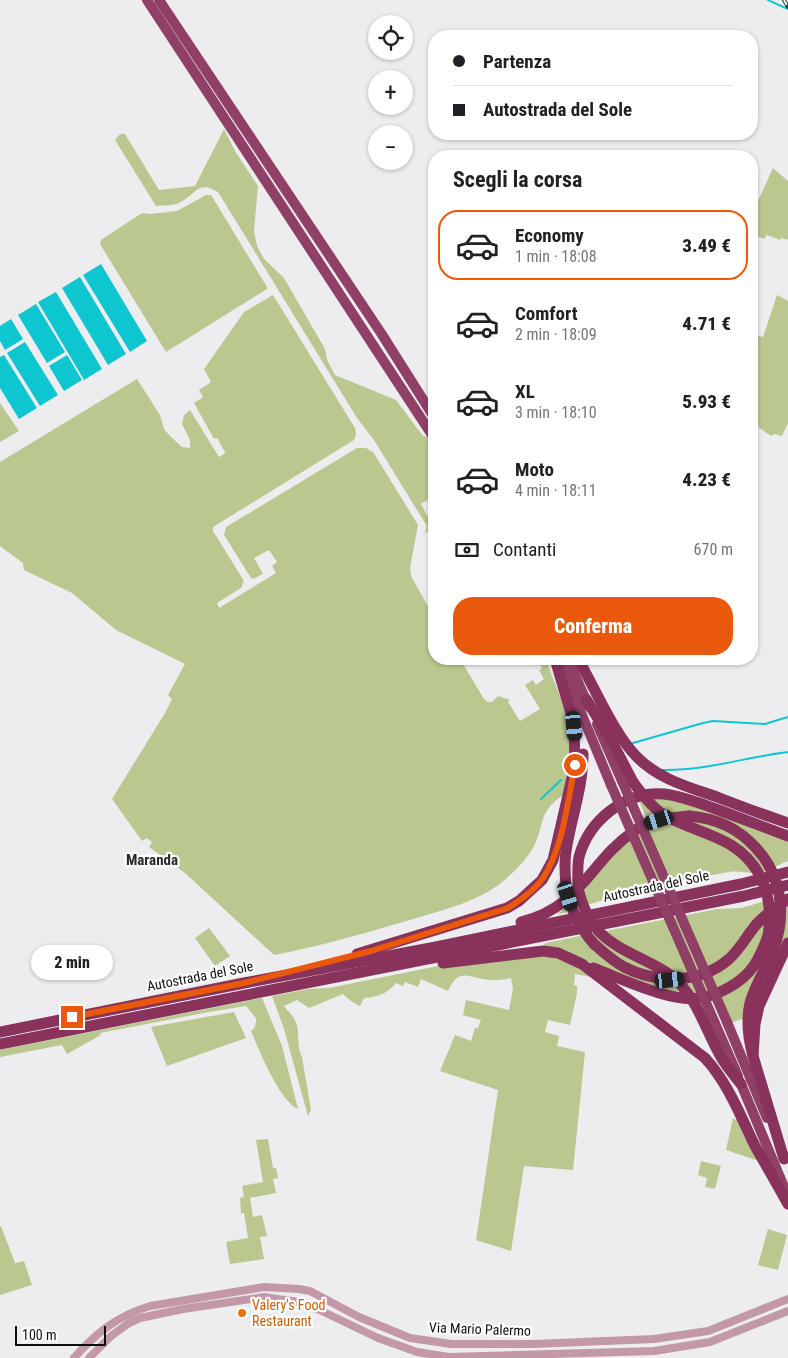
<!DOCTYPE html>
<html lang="it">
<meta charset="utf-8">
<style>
body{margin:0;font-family:"Roboto Condensed",sans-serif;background:#f2f2f2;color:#202124;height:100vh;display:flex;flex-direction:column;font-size:19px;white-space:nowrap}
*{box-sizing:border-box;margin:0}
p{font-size:16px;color:#757577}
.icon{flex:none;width:28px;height:28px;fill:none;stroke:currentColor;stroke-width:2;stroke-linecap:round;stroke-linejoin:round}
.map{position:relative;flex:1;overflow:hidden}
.panel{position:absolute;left:428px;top:150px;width:330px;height:515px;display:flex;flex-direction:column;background:#fff;border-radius:20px;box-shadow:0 1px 4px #0004}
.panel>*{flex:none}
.guide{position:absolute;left:428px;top:30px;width:330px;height:110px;border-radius:20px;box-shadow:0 1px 4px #0004;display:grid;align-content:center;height:110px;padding:0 25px;background:#fff}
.controls{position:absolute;left:368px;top:15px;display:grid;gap:10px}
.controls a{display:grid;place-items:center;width:45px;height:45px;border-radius:50%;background:#fff;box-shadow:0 1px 4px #0004;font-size:25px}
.scale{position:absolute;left:15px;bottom:12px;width:91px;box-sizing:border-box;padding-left:5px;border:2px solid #0d0e0f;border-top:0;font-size:14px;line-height:18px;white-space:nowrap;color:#0d0e0f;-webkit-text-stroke:4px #fff;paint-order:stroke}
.end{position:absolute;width:22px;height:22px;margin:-11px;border:6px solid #ea580c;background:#fff;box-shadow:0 0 0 2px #fff}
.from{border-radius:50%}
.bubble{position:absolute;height:35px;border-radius:18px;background:#fff;box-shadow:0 1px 4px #0004;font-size:16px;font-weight:800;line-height:35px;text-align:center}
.car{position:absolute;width:15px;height:30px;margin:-15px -8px;border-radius:6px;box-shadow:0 0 4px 1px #0007;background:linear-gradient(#222 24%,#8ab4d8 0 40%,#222 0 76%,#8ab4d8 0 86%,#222 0)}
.guide b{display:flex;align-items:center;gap:18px;height:48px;font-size:19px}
.guide b+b{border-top:1px solid #e0e0e0}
.guide i{width:12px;height:12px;background:#202124}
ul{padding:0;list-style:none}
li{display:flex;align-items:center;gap:15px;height:70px;margin:0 10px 8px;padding:0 15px;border:2px solid transparent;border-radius:20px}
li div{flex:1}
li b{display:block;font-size:19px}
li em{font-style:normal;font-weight:800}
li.current{border-color:#ea580c}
li>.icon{width:45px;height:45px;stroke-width:1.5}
h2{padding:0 25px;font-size:22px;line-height:60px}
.pay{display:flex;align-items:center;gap:12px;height:55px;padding:0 25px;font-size:19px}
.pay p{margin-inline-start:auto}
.primary-button{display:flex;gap:10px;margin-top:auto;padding:10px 25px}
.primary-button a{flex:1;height:58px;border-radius:20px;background:#ea580c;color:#fff;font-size:20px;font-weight:800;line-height:58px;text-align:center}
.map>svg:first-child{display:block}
.green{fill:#bac78e}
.water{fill:#0ec6cf}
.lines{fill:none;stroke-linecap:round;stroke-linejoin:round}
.stream{stroke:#0ec6cf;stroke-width:2}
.tertiary{stroke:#c398a9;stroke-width:8}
.trunk{stroke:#904066;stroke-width:10}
.motorway{stroke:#88325c;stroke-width:11}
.rail-casing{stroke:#353638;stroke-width:4}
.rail{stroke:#fff;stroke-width:2;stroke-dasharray:5.5;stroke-linecap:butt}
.trunk-bridge{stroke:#904066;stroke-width:10}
.motorway-bridge{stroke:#88325c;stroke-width:11}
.route{stroke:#ea580c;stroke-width:6}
.food-dot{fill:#e8710a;stroke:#fff;stroke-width:2}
.labels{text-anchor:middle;stroke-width:4.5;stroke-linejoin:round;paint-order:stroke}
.street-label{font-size:14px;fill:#0d0e0f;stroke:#fff}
.food-label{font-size:14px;fill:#c56008;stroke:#fff;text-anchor:start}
.neighbourhood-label{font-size:15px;font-weight:bold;fill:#29292b;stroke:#fff}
</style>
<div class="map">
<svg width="788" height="1358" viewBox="0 0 788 1358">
<rect width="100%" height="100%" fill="#ededf0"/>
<g class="green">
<path d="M 224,129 L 235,151 L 258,186 L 254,231 L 257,246 L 264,259 L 284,278 L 325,349 L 327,360 L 335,375 L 396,400 L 423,436 L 427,437 L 434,448 L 434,496 L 421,504 L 434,528 L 425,533 L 427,526 L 425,523 L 374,440 L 357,418 L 218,192 C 197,178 194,198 176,204 C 170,206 162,205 156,206 L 115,140 L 120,134 L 125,134 L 159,190 L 195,186 Z"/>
<path d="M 773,168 L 788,181 L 788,240 L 781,238 L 780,240 L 767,235 L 764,239 L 751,234 L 752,214 Z"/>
<path d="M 206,195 L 211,195 L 216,203 L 267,287 L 267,289 L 166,352 L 100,244 L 101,240 L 142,213 L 150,214 L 177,211 Z"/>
<path d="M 273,295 L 355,428 L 356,435 L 354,440 L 213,527 L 213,531 L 244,581 L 241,588 L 217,603 L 219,608 L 276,573 L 272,566 L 277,562 L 269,550 L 254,558 L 263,574 L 253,579 L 251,578 L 224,535 L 226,527 L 357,448 L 366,448 L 373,452 L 418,525 L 410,568 L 411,576 L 434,617 L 434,659 L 460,659 L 484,699 L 488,702 L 492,702 L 498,696 L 510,700 L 508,702 L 520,721 L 540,709 L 525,685 L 533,680 L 536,685 L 544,679 L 539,670 L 542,668 L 537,659 L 546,659 C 557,692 577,729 571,765 C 569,775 566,785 563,795 C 537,814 546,821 534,846 C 528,857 519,867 510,875 C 484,901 445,909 410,920 C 365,933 321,946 274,955 L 185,873 L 149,847 L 152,842 L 147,838 L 142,841 L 112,799 L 165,713 L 172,699 L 168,695 L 185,664 L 116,630 L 72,593 L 24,570 L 23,563 L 0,546 L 0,462 L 137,379 L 160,415 L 164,429 L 170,436 L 182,447 L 190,448 L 190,440 L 182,424 L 184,415 L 190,410 L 219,457 L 224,454 L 225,452 L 217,438 L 214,439 L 194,403 L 203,397 L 199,390 L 211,382 L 204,369 L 244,312 Z"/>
<path d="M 777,295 L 788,301 L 788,423 L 782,436 L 774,434 L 771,436 L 751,422 L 751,334 L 763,337 Z"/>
<path d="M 0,403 L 19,431 L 0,442 Z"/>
<path d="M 668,798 L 788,839 L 788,861 C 779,864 772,870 763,872 C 752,875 740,870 729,872 C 671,882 613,895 557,915 L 584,891 L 595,875 L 627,842 L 650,827 L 639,801 Z"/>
<path d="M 788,893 C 781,901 769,906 762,914 C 750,926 742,942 730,953 C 689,992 633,977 596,942 L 590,945 C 623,980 684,998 726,967 C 741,956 749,939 761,926 C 768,917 779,911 788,904 L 788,937 L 782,945 L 762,991 L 755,1007 L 755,1014 L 731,1023 L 717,989 C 696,994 684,996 662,990 L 561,951 L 543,949 L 545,943 L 717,909 L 741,908 L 752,905 Z"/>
<path d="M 209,928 L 230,956 L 215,966 L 195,938 Z"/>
<path d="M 550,956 L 572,964 L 596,978 L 575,974 L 574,985 L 577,986 L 577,993 L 570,1025 L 548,1020 L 545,1032 L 559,1036 L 557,1046 L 585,1052 L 573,1170 L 524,1166 L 511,1251 L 476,1240 L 498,1090 L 440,1071 L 455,1035 L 471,1041 L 475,1028 L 478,1028 L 481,1020 L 463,1015 L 466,1000 L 509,1010 L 513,989 L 511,978 C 502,980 493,981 483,979 C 464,975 458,970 448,991 L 421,979 L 418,987 L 405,982 L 403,986 L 396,983 C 387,994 378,997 364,998 L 360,1006 L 351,1001 L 343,994 L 309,1008 L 297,1000 L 284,1006 C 288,1011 293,1016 296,1022 C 300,1034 296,1045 302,1057 L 311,1110 L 308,1116 L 284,1029 L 272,996 L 309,989 L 329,988 L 448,964 Z"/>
<path d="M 262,998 L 282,1046 L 298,1109 C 279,1100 259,1050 251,1031 C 256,1028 256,1023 256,1018 L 246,1006 L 209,1012 L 100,1033 L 101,1035 L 67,1054 L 62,1045 L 0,1057 L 0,1050 Z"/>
<path d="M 234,1012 L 246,1038 L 167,1066 L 151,1027 Z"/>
<path d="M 733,1118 L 736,1120 L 738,1118 L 759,1161 L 726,1150 Z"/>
<path d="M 268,1139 L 273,1168 L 276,1168 L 278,1178 L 273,1179 L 276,1193 L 250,1198 L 253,1217 L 262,1215 L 267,1236 L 260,1237 L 264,1259 L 230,1264 L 226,1242 L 248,1238 L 244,1213 L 241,1213 L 240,1198 L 244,1197 L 242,1186 L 263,1182 L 256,1140 Z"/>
<path d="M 701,1161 L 721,1166 L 715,1189 L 705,1187 L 707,1178 L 698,1175 Z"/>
<path d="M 1,1226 L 15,1263 L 24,1261 L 32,1285 L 0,1295 L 0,1227 Z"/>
<path d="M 768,1229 L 787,1235 L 778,1270 L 758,1265 Z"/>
</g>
<g class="water">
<path d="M 101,264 L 147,341 L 130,352 L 83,275 Z"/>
<path d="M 80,277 L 126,354 L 108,365 L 62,288 Z"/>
<path d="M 56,292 L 102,369 L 84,380 L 38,302 Z"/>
<path d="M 36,304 L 65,352 L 47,363 L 18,315 Z"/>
<path d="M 11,319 L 23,339 L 5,350 L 0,341 L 0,326 Z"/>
<path d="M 25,342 L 58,395 L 40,406 L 7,353 Z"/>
<path d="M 4,355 L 37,408 L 19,419 L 0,388 L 0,357 Z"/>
<path d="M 67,355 L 82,380 L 64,391 L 49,366 Z"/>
</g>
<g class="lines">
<g class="stream">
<path d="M 768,0 L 788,9"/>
<path d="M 633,743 L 703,723 L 713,721 L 765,724 L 788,717"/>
<path d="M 662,770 C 705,771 746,757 788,752"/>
<path d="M 541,799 L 561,780"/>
</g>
<g class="tertiary">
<path d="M 74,1358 C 96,1333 117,1316 150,1306 L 264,1287 L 299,1289 L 310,1291 L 359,1317 L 410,1338 L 451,1344 L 534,1344 L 654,1339 L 708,1331 L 788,1299"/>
<path d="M 89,1358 L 111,1336 L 129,1323 L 140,1318 L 183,1309 L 264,1297 L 305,1303 L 378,1338 L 417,1352 L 449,1357 L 654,1351 L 710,1342 L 788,1311"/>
</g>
<g class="trunk">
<path d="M 147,0 L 434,438"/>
<path d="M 159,0 L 381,333 L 434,417"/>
<path d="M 568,659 L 589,707"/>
<path d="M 560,662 L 611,785"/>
<path d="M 597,724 L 622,781"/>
<path d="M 727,1022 L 767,1118"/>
<path d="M 741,1084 L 787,1194"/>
</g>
<g class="motorway">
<path d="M 555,659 L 577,734"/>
<path d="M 578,659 C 595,688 613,732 636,756 C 658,779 688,787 717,797 C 740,806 764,815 788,823"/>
<path d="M 586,699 L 610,738 L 633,782"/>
<path d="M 566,886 C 565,874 564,863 566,851 C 571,818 583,788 583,754"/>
<path d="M 578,888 C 578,878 577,867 579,857 C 589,820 625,791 664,794 C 682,796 699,803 716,809 C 740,818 764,827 788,836"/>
<path d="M 521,922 C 582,907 589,862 634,831 C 650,820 670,818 689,816"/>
<path d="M 594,944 C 603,952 613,961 624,967 C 657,984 700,984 729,959 C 740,949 746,937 755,926 C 764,915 777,907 788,899"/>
<path d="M 357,954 L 507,908 L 519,901 L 542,880 L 553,860 L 575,765 L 574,727"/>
<path d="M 443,963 L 543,951 L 558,953 L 582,964 L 705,1058 C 728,1083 740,1115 755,1146 C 766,1165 777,1184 788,1204"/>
<path d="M 593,968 C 620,978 671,1003 699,998 C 708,997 719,993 728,988 C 752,975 759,960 768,936"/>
<path d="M 0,1032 L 244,983 L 436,947 L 741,884 L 788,872"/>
<path d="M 0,1044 L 744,896 L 788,885"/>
<path d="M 784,1159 L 753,1056 L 755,1024 L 759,1006 L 788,943"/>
</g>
<defs>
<path id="rail" d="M 784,0 L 788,7"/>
</defs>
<use href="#rail" class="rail-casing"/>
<use href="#rail" class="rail"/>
<g class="trunk-bridge">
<path d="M 622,781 L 727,1022"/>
<path d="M 611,785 L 738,1076"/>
</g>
<g class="motorway-bridge">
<path d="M 633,782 C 641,793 650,805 661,813 C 683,827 710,832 731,845 C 763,865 774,900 768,936"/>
<path d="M 689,816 C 715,818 738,828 756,848 C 782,876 787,915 773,951 C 766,968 755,985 750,1003 C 746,1021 748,1038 753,1056"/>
<path d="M 566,886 C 570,908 579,927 594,944"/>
<path d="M 578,888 C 588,931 607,942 644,960 C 655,966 665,970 674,978 C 697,998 706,1031 721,1057 C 726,1066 734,1075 741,1084"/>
</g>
</g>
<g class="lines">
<path class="route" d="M 72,1017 L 244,983 L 371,951 L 508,908 C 520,900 534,891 543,878 C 563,849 568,799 575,765"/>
</g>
<circle class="food-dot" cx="242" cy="1313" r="5"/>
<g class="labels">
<g class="street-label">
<text transform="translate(656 886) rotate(-12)" y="5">Autostrada del Sole</text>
<text transform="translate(200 976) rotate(-11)" y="5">Autostrada del Sole</text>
<text transform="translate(480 1329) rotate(2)" y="5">Via Mario Palermo</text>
</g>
<g class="food-label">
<text x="252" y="1310">Valery's Food<tspan x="252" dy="16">Restaurant</tspan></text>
</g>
<g class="neighbourhood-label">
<text x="152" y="865">Maranda</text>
</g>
</g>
</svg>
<div class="controls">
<a><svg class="icon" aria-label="locate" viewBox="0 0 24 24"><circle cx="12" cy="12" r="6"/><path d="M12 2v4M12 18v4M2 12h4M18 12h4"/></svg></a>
<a>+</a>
<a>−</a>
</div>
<div class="scale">100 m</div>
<i class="end from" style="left:575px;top:765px"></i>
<i class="end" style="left:72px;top:1017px"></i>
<div class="bubble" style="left:31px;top:945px;width:82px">2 min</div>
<i class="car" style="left:574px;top:726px;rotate:175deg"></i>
<i class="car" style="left:659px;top:820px;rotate:252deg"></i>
<i class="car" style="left:568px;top:896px;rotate:162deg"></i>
<i class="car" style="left:670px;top:980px;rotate:84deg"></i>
<div class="guide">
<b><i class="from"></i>Partenza</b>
<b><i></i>Autostrada del Sole</b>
</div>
<section class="panel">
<h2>Scegli la corsa</h2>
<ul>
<li class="current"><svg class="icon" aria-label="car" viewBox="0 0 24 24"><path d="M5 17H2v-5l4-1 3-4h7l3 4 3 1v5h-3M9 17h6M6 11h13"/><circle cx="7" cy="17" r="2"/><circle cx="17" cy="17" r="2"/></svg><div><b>Economy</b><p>1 min · 18:08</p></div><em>3.49 €</em></li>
<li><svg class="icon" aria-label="car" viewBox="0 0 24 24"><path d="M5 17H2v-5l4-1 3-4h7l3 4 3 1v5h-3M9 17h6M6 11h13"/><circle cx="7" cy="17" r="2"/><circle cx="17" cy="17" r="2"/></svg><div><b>Comfort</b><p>2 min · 18:09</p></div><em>4.71 €</em></li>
<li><svg class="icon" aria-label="car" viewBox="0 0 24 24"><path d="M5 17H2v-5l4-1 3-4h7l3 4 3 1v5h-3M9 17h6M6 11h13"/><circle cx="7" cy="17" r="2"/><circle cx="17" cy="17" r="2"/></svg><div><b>XL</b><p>3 min · 18:10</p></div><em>5.93 €</em></li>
<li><svg class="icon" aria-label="car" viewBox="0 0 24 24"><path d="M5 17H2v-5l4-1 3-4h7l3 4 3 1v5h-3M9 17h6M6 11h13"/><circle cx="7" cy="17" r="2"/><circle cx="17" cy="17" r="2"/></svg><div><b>Moto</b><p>4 min · 18:11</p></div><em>4.23 €</em></li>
</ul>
<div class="pay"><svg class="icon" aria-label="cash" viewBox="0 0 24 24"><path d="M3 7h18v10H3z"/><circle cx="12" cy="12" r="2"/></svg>Contanti<p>670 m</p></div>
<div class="primary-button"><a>Conferma</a></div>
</section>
</div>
